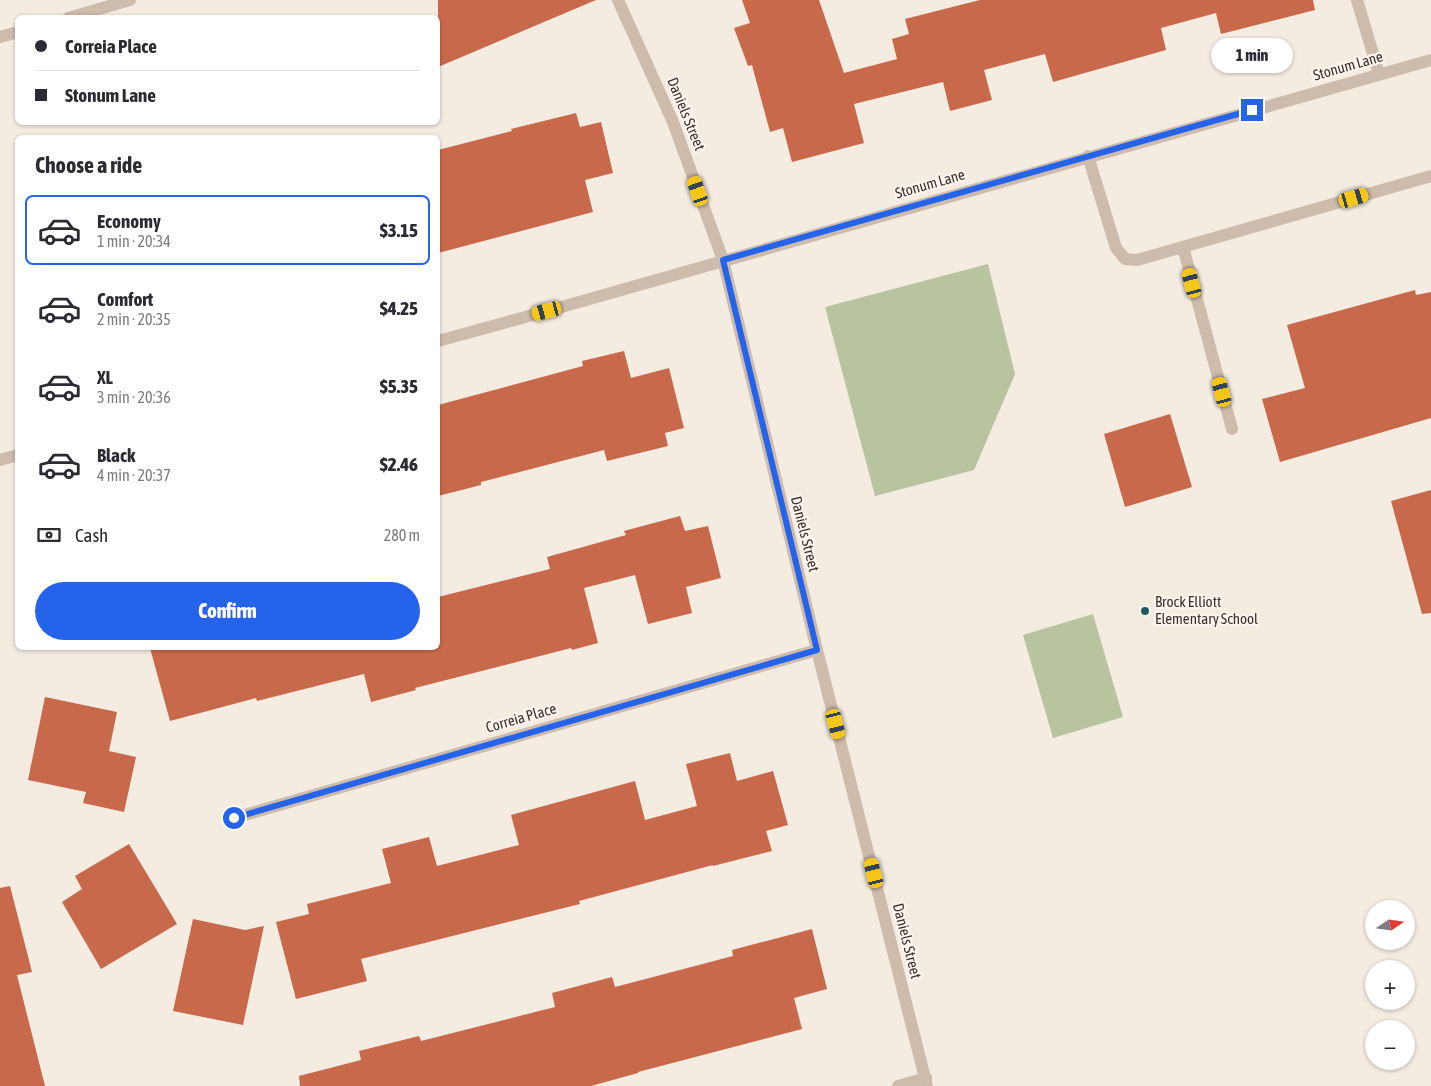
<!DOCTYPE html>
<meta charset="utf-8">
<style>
body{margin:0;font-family:"Asap Condensed",sans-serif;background:#f7f7f7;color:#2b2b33;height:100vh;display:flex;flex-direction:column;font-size:19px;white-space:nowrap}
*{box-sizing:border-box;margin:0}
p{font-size:16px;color:#7c7c81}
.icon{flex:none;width:28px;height:28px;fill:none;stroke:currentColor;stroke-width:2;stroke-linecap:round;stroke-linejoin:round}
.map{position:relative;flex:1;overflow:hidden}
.side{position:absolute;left:15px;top:135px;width:425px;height:515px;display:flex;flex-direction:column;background:#fff;border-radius:8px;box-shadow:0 1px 4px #0004}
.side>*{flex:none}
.guide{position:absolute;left:15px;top:15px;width:425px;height:110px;border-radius:8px;box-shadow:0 1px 4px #0004;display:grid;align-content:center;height:110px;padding:0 20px;background:#fff}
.needle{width:32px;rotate:77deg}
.controls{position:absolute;left:1365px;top:900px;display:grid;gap:10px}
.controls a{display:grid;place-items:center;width:50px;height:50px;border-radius:50%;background:#fff;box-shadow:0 1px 4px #0004;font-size:25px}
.end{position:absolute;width:22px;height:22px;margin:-11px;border:6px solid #2563eb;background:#fff;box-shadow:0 0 0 2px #fff}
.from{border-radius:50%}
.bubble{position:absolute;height:35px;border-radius:18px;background:#fff;box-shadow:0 1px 4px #0004;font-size:16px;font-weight:800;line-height:35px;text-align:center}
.car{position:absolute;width:15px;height:30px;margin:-15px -8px;border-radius:6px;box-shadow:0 0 4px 1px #0007;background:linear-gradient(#f5c518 24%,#345 0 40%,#f5c518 0 76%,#345 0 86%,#f5c518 0)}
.guide b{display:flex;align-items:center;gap:18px;height:48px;font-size:19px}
.guide b+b{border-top:1px solid #e1e1e2}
.guide i{width:12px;height:12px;background:#2b2b33}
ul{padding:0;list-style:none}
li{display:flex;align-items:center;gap:15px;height:70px;margin:0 10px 8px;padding:0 10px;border:2px solid transparent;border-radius:8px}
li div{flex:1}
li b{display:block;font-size:19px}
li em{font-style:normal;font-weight:800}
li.on{border-color:#2563eb}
li>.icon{width:45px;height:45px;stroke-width:1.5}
h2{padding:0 20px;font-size:22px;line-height:60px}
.pay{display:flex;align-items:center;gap:12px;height:55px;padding:0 20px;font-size:19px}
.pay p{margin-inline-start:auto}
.primary-button{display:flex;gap:10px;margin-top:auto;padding:10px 20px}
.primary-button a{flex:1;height:58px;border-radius:30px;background:#2563eb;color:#fff;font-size:20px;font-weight:800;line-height:58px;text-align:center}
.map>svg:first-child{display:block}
.green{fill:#b8c4a0}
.building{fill:#c8694b}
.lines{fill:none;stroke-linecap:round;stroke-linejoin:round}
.service{stroke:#cdbbac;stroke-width:12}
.minor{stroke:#cdbbac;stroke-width:12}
.tertiary{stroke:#cdbbac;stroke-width:12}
.route{stroke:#2563eb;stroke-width:6}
.poi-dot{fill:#1f5a5e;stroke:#fbf5ee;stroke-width:2}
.labels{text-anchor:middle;stroke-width:4.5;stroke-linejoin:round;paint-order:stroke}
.street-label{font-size:15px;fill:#3b302b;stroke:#fbf5ee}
.poi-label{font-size:15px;fill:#3b302b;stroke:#fbf5ee;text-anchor:start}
</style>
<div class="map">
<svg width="1431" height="1086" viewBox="0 0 1431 1086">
<rect width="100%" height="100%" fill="#f4ebe1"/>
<g class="green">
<path d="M 988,264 L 1015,374 L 974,470 L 875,496 L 825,307 Z"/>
<path d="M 1093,614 L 1123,717 L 1053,738 L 1023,635 Z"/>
</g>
<g class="building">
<path d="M 438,0 L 596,0 L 438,67 Z"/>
<path d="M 742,0 L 819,0 L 844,73 L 897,59 L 892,39 L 909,34 L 905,19 L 980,0 L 1313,0 L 1315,10 L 1221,34 L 1216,13 L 1161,28 L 1166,50 L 1053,82 L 1045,54 L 984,70 L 992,100 L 950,111 L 943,82 L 854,104 L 864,143 L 792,162 L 783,128 L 770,132 L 752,65 L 748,66 L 734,28 L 750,23 Z"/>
<path d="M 576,113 L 580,127 L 601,122 L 613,173 L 585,180 L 593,212 L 438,253 L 438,150 L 512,131 L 511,129 Z"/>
<path d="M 1415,290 L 1416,295 L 1431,292 L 1431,418 L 1280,462 L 1262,399 L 1305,388 L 1287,325 Z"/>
<path d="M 624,351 L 631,378 L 669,368 L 684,428 L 665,433 L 668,446 L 607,461 L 604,450 L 481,482 L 481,485 L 438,496 L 438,405 L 583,366 L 582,361 Z"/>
<path d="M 1170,414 L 1192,487 L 1125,507 L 1104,434 Z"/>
<path d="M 1431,490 L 1431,613 L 1422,614 L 1391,501 Z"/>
<path d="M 680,516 L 685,531 L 708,526 L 721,578 L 686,587 L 692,613 L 648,624 L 635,575 L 584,588 L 598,643 L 572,650 L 571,648 L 415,688 L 416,690 L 371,702 L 364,674 L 257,701 L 256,698 L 170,721 L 150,648 L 438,648 L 438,597 L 550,569 L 547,557 L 626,535 L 624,531 Z"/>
<path d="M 45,697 L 117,712 L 109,751 L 136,757 L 124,812 L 83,803 L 86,792 L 28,780 Z"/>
<path d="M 730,753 L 737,781 L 773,771 L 788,825 L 766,831 L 772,851 L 713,866 L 713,865 L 579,901 L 580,904 L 361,959 L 367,981 L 296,999 L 276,922 L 309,914 L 307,904 L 391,883 L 382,849 L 429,837 L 437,866 L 519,845 L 511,815 L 635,781 L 645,820 L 697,806 L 686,764 Z"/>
<path d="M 129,844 L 177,924 L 101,969 L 62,902 L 82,889 L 75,876 Z"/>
<path d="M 10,886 L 32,972 L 17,975 L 45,1086 L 0,1086 L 0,888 Z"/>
<path d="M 193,919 L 245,930 L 264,926 L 243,1025 L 173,1011 Z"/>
<path d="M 812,929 L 827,989 L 794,998 L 802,1029 L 638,1072 L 638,1073 L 591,1086 L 300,1086 L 299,1076 L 361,1060 L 359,1051 L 419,1036 L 421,1041 L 555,1007 L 552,993 L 612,977 L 615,987 L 733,956 L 732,950 Z"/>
</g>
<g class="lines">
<g class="service">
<path d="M 1088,156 L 1116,248 L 1125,259 L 1137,260 L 1431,176"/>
<path d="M 1183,247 L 1232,429"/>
</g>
<g class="minor">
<path d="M 1357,0 L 1379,74"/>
<path d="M 68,18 L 130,0"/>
<path d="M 0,37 L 18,32"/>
<path d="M 438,341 L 565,306 L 1431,60"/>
<path d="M 0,460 L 18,455"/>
<path d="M 234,818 L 817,650"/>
<path d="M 898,1086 L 926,1078"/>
</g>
<path class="tertiary" d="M 618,0 L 673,122 L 723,260 L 817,650 L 927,1086"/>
</g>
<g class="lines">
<path class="route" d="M 234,818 L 817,650 L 723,260 L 1252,110"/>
</g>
<circle class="poi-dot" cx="1145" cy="611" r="5"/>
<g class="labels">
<g class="street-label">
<text transform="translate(1348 66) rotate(-16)" y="5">Stonum Lane</text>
<text transform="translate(686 114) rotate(68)" y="5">Daniels Street</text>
<text transform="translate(930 184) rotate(-16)" y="5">Stonum Lane</text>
<text transform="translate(805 534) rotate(76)" y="5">Daniels Street</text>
<text transform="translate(521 718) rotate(-16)" y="5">Correia Place</text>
<text transform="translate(907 941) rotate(76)" y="5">Daniels Street</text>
</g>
<g class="poi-label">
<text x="1155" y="607">Brock Elliott<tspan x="1155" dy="17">Elementary School</tspan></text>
</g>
</g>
</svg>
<div class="controls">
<a><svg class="needle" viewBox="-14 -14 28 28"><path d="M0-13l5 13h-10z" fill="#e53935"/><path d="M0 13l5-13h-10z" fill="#7c7c81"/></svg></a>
<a>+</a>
<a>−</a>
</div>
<i class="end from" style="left:234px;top:818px"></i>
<i class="end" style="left:1252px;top:110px"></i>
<div class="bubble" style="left:1211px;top:38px;width:82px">1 min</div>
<i class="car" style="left:698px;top:191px;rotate:341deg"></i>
<i class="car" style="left:1354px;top:198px;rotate:74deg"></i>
<i class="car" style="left:1192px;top:283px;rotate:345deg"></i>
<i class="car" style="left:547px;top:311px;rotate:255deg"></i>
<i class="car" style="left:1222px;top:392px;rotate:345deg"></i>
<i class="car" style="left:836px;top:724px;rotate:166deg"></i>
<i class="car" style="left:874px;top:873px;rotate:346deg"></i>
<div class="guide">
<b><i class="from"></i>Correia Place</b>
<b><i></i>Stonum Lane</b>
</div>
<section class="side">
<h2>Choose a ride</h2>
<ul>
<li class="on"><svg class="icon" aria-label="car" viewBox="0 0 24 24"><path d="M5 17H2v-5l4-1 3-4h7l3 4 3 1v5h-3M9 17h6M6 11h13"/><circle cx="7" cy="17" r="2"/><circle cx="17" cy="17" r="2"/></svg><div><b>Economy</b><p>1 min · 20:34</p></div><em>$3.15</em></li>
<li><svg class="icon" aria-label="car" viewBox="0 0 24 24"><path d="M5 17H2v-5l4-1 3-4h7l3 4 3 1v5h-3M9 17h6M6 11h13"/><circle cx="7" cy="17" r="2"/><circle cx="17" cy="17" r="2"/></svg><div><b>Comfort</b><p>2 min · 20:35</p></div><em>$4.25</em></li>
<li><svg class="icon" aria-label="car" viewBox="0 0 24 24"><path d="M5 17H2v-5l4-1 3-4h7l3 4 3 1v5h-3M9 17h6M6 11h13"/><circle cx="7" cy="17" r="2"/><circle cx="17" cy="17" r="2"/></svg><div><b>XL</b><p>3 min · 20:36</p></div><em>$5.35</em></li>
<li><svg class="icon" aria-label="car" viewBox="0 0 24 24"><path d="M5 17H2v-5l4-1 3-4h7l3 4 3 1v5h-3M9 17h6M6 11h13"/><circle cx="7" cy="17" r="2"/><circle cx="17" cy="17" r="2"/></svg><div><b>Black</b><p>4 min · 20:37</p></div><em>$2.46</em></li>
</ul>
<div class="pay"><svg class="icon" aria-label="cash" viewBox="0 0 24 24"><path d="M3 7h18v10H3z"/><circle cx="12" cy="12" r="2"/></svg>Cash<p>280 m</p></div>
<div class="primary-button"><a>Confirm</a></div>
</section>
</div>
